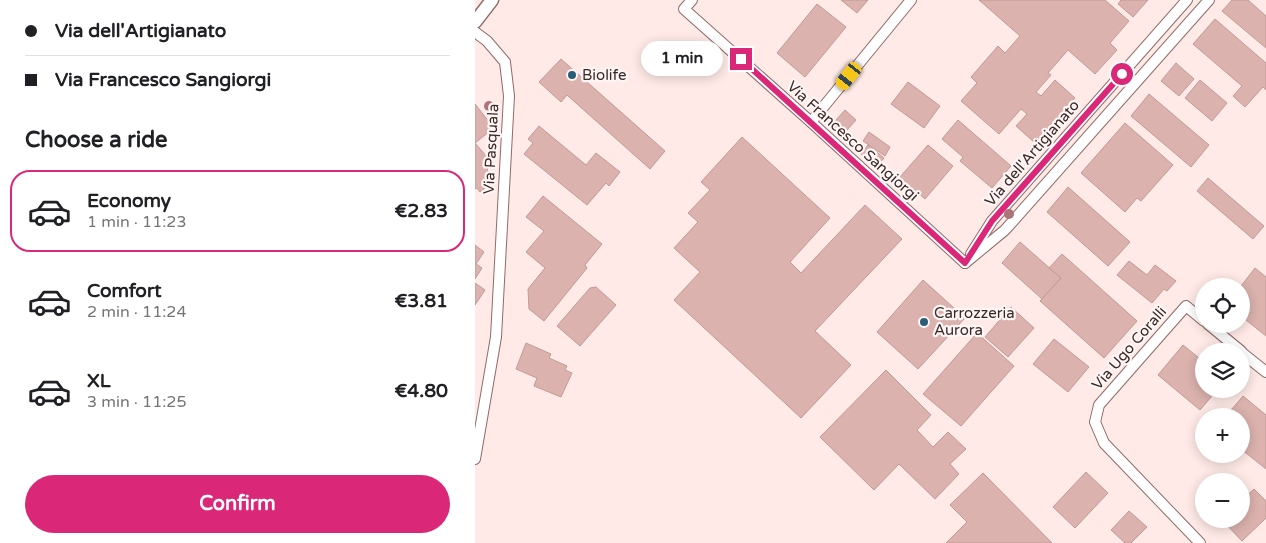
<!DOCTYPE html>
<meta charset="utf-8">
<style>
body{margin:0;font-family:"Varela Round",sans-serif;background:#f6f6f6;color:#202124;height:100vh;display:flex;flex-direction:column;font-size:19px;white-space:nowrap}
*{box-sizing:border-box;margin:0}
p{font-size:16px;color:#757577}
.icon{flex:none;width:28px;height:28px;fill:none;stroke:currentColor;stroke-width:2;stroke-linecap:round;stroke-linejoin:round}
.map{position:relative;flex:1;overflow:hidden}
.sheet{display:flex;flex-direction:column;background:#fff;width:475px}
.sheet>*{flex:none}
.hud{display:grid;align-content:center;height:110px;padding:0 25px;background:#fff}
.tools{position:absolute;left:720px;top:278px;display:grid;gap:10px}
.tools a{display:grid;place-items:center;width:55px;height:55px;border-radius:50%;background:#fff;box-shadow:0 2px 12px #0003;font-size:25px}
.end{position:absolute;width:22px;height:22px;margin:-11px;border:6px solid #db2777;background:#fff;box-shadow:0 0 0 2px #fff}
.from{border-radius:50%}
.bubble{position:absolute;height:35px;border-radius:18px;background:#fff;box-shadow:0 2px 12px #0003;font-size:16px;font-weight:800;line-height:35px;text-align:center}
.car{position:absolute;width:15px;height:30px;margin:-15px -8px;border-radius:6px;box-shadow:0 0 4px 1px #0007;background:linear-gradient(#f5c518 24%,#345 0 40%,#f5c518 0 76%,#345 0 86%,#f5c518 0)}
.hud b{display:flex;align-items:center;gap:18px;height:48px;font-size:19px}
.hud b+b{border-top:1px solid #e0e0e0}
.hud i{width:12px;height:12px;background:#202124}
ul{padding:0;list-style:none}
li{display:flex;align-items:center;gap:15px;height:82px;margin:0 10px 8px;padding:0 15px;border:2px solid transparent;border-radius:20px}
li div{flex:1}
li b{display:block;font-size:19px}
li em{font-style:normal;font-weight:800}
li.selected{border-color:#db2777}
li>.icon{width:45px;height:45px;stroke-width:1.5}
h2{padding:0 25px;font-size:22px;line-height:60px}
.cta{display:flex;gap:10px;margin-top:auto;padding:10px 25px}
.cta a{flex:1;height:58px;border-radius:30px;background:#db2777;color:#fff;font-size:20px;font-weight:800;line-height:58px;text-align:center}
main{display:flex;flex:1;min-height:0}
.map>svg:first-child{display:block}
.built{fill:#ffeae7;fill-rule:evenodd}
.building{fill:#dbb2ad;stroke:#c29a95}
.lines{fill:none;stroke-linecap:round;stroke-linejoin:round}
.minor-casing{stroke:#906a66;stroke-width:12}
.tertiary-casing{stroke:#906a66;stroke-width:15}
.minor{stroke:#fff;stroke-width:10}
.tertiary{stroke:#fff;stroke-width:12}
.tree{fill:#ac7476}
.route{stroke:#db2777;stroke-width:6}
.poi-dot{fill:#2a5d7a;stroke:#fef5f4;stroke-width:2}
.labels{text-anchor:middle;stroke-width:4.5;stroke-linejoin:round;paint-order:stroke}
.poi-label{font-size:15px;fill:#392927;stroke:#fef5f4;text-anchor:start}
.street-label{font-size:15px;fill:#392927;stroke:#fef5f4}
</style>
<main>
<section class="sheet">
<div class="hud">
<b><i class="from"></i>Via dell'Artigianato</b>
<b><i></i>Via Francesco Sangiorgi</b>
</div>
<h2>Choose a ride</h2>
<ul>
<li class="selected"><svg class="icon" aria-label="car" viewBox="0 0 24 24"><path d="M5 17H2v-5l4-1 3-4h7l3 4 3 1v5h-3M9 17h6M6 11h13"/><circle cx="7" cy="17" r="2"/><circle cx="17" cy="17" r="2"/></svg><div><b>Economy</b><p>1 min · 11:23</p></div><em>€2.83</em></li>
<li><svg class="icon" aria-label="car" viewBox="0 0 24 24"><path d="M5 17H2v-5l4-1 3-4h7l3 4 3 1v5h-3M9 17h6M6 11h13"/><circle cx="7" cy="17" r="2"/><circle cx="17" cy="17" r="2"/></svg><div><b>Comfort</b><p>2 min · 11:24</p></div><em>€3.81</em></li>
<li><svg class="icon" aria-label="car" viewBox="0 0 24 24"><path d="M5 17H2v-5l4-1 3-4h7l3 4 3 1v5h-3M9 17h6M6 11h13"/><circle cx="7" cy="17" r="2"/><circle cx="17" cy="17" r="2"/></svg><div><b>XL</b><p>3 min · 11:25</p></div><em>€4.80</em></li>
</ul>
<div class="cta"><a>Confirm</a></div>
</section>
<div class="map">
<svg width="791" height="543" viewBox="0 0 791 543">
<rect width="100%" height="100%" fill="#fef5f4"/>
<path class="built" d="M 0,0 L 791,0 L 791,543 L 0,543 ZM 729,286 L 766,286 L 766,324 L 729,324 ZM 729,351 L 766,351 L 766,389 L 729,389 ZM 729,416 L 766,416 L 766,454 L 729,454 ZM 729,481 L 766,481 L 766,519 L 729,519 Z"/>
<g class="building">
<path d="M 366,0 L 393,0 L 382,13 Z"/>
<path d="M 504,0 L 630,0 L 654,21 L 635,43 L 642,50 L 620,74 L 593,50 L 573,73 L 576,75 L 561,92 L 566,96 L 580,80 L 600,98 L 560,143 L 541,126 L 552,114 L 546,109 L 524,134 L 486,101 L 502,83 L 496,77 L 523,46 L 530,53 L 545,36 Z"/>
<path d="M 646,0 L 673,0 L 658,17 L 643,4 Z"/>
<path d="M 757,0 L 773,0 L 791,16 L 791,48 L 747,11 Z"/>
<path d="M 342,4 L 371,27 L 330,77 L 302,53 Z"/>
<path d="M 740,19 L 791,63 L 791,90 L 788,87 L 770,107 L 758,96 L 767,86 L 718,44 Z"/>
<path d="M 86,59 L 190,151 L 175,169 L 92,95 L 86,102 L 64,82 Z"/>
<path d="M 701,63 L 719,79 L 704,96 L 686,81 Z"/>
<path d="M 725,80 L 752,103 L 737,121 L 710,98 Z"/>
<path d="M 433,82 L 465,106 L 449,128 L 416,104 Z"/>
<path d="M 674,94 L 734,145 L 716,167 L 656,116 Z"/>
<path d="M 0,104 L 19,128 L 0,143 L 12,157 L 13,182 L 15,184 L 5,192 L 2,188 L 0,189 Z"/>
<path d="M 370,110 L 381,120 L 372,130 L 361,120 Z"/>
<path d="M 361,120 L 372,130 L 366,137 L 355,127 Z"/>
<path d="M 483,120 L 536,166 L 517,188 L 485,161 L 488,157 L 467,139 Z"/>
<path d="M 650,123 L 698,165 L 666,201 L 662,198 L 650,212 L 606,173 Z"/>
<path d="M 64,126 L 111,165 L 121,153 L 145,172 L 134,186 L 131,183 L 112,205 L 49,154 L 58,143 L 53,139 Z"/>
<path d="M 394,132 L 415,147 L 410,156 L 388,141 Z"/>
<path d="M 267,137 L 355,218 L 315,262 L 326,273 L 390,205 L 427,239 L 340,331 L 376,365 L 326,418 L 199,300 L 225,272 L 199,248 L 223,222 L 213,213 L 235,190 L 226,182 Z"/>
<path d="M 393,145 L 409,158 L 401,167 L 386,154 Z"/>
<path d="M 453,145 L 478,166 L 450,199 L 425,177 Z"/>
<path d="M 733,178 L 789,226 L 778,239 L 722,191 Z"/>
<path d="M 593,187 L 655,242 L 633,266 L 572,212 Z"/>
<path d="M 68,196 L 127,244 L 110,265 L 112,268 L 69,321 L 54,309 L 53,289 L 70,268 L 51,252 L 69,231 L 51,217 Z"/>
<path d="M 545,242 L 586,278 L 567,299 L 527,263 Z"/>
<path d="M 0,245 L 9,252 L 1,264 L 7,268 L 0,279 Z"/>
<path d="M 587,254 L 662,321 L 629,358 L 565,301 L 586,278 L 574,268 Z"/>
<path d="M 654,261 L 672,275 L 680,265 L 701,281 L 692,291 L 689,289 L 677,303 L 642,275 Z"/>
<path d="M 780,268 L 791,277 L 791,336 L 766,316 L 766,286 Z"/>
<path d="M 448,280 L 490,318 L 443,369 L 402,332 Z"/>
<path d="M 0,283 L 10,290 L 0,305 Z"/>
<path d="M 121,287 L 141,305 L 105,346 L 82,326 L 115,288 Z"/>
<path d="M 536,307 L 559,328 L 533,357 L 510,337 Z"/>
<path d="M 502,333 L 539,366 L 486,426 L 448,394 Z"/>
<path d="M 579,339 L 614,367 L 593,392 L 558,364 Z"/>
<path d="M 51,343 L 76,354 L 74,358 L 92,366 L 90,370 L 97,373 L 86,397 L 59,386 L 62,378 L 41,369 Z"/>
<path d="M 708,345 L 729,362 L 729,389 L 743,389 L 725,410 L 683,375 Z"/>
<path d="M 411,370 L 456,415 L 442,430 L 458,447 L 473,432 L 491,449 L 475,464 L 484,474 L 460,499 L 424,464 L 399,490 L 345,437 Z"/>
<path d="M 768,396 L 791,415 L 791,469 L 766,449 L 766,416 L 751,416 Z"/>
<path d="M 611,472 L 633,493 L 600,528 L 578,507 Z"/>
<path d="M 508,473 L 577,543 L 471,543 L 492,522 L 475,505 Z"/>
<path d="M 779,489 L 791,501 L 791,518 L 767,541 L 747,520 L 766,519 L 766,501 Z"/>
<path d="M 654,511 L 672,527 L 656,543 L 650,543 L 636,530 Z"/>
</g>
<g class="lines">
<defs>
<g id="minor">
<path d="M 217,0 L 209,9 L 336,122 L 490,263"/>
<path d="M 0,32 L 12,41 L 30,62 L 34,96 L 21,337 L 0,459"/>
<path d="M 336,122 L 436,0"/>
<path d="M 496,254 L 517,221 L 712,0"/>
<path d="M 490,263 L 530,230 L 734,0"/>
<path d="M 733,324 L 766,351"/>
<path d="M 766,352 L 791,372"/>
<path d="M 725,543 L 629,443 L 620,422 L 624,405 L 711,306 L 729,321"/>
</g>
<path id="tertiary" d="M 0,22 L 17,0"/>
</defs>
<use href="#minor" class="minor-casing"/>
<use href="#tertiary" class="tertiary-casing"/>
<use href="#minor" class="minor"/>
<use href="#tertiary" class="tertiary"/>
</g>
<g class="tree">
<circle cx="14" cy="106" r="5"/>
<circle cx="534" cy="214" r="5"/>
</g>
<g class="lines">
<path class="route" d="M 266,59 L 490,263 L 517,221 L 647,74"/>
</g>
<g class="poi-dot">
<circle cx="97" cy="75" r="5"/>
<circle cx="449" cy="322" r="5"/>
</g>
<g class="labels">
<g class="poi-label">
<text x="107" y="80">Biolife</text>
<text x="459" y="318">Carrozzeria<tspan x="459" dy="17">Aurora</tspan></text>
</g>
<g class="street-label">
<text transform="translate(378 141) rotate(42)" y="5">Via Francesco Sangiorgi</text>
<text transform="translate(16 149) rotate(-87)" y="5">Via Pasquala</text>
<text transform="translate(557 153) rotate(-49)" y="5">Via dell'Artigianato</text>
<text transform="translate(654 348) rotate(-49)" y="5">Via Ugo Coralli</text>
</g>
</g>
</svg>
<div class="tools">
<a><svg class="icon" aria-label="locate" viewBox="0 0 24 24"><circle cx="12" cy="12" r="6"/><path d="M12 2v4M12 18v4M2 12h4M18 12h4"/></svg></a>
<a><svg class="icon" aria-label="layers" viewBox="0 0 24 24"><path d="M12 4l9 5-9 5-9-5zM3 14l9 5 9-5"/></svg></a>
<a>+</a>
<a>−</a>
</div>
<i class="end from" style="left:647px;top:74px"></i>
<i class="end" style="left:266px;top:59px"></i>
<div class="bubble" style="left:166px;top:41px;width:82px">1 min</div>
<i class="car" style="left:374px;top:76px;rotate:219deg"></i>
</div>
</main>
